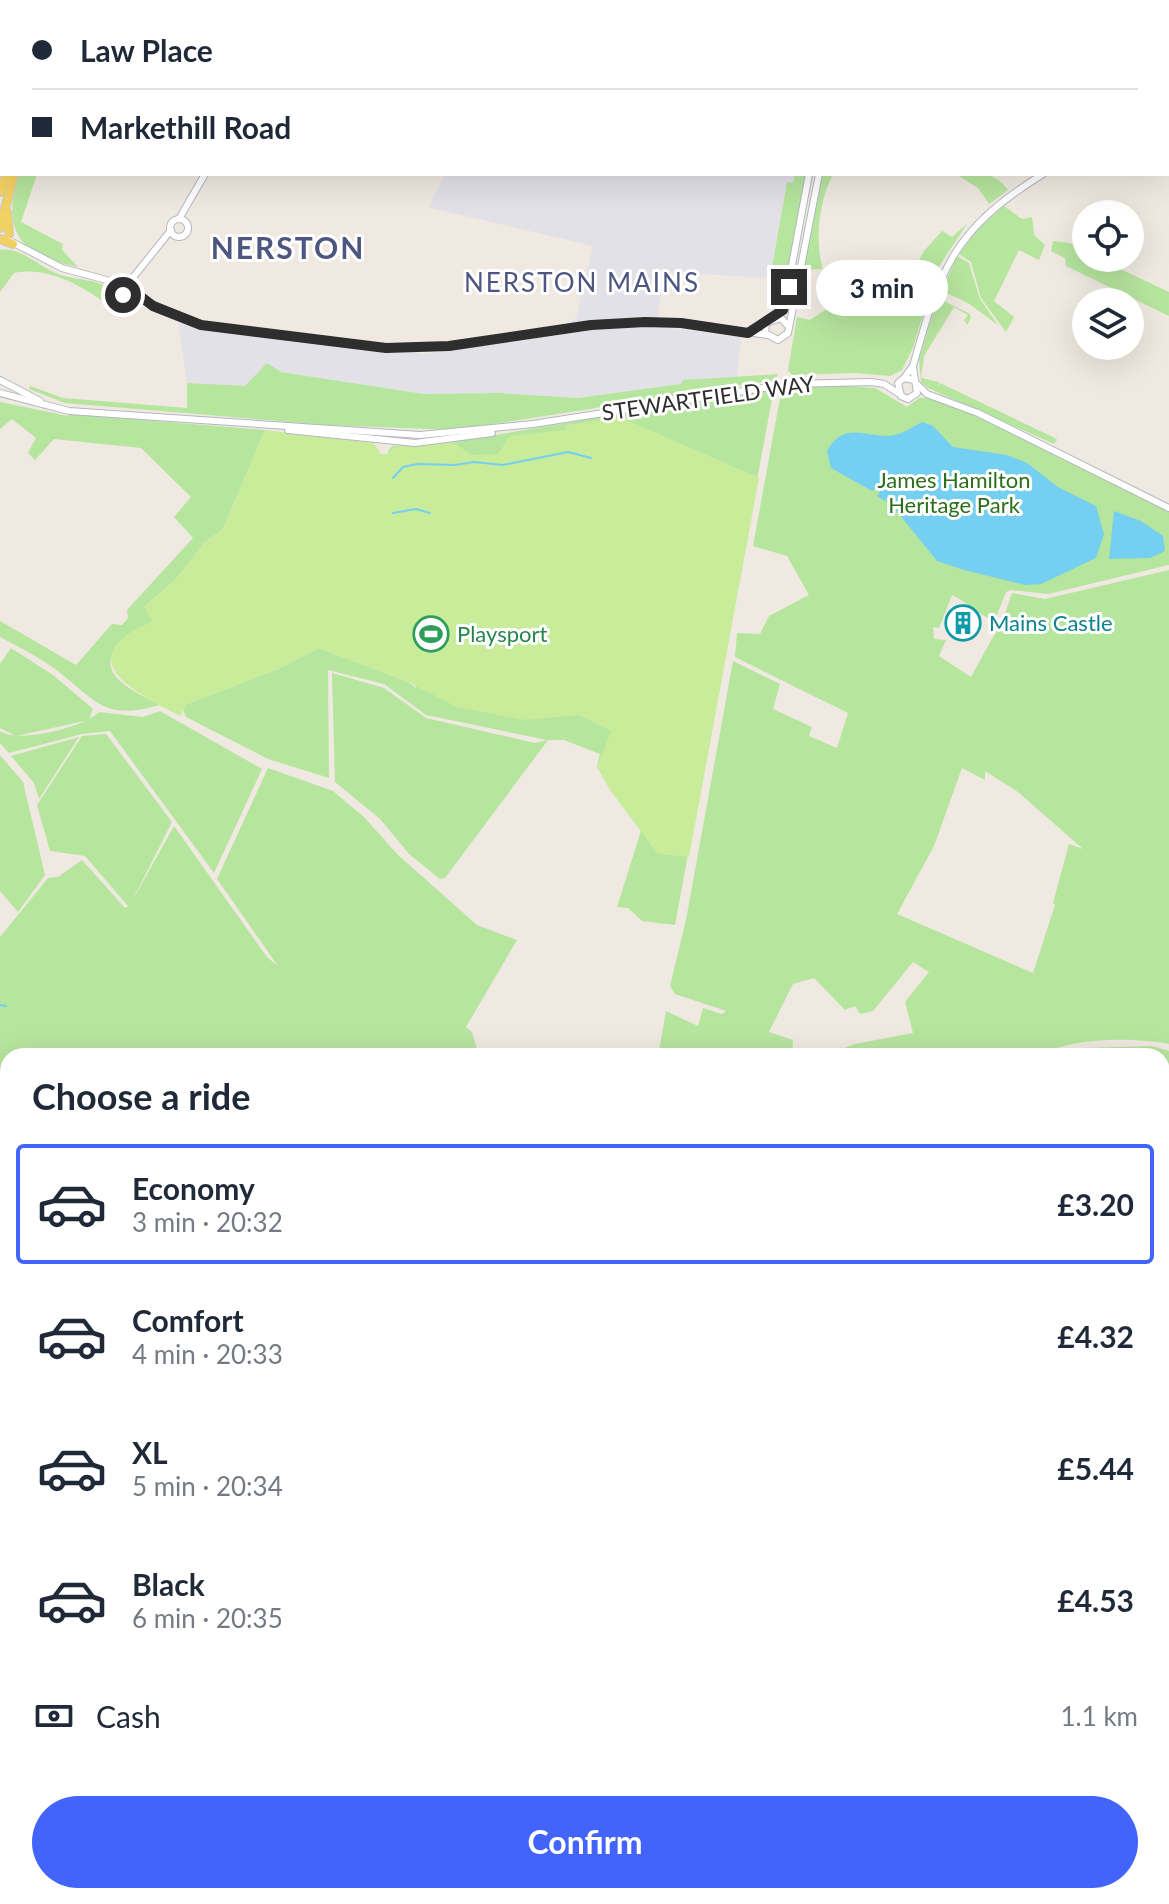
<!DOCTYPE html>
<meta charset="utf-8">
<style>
body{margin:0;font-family:Lato,sans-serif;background:#f2f2f3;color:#1f2937;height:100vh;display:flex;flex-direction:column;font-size:30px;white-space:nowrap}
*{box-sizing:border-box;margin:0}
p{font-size:26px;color:#747a83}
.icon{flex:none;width:44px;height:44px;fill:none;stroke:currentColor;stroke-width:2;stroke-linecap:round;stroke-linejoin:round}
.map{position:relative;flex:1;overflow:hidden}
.details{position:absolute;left:0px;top:1048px;width:1170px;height:856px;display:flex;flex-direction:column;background:#fff;border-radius:24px 24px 0 0;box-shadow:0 8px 32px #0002}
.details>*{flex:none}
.guide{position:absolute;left:0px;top:0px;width:1170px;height:176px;box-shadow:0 8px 32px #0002;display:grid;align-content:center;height:176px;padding:0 32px;background:#fff}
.tools{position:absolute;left:1072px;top:200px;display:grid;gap:16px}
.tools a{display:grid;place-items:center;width:72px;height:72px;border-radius:50%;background:#fff;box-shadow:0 8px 32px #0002;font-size:40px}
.end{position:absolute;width:36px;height:36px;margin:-18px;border:10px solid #2e2e2e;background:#fff;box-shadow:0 0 0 4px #fff}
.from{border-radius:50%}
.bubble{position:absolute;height:56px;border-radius:28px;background:#fff;box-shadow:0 8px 32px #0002;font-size:26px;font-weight:700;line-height:56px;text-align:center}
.guide b{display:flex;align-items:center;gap:28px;height:76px;font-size:30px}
.guide b+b{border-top:2px solid #e0e1e3}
.guide i{width:20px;height:20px;background:#1f2937}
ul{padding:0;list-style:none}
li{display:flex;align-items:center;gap:24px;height:120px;margin:0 16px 12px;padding:0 16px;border:4px solid transparent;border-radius:8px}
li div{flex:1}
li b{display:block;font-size:30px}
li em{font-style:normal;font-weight:700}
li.current{border-color:#4264fb}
li>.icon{width:72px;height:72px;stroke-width:1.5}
h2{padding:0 32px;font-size:36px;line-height:96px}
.pay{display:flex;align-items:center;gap:20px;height:88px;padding:0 32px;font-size:30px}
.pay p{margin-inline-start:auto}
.action{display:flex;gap:16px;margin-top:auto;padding:16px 32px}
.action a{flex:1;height:92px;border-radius:48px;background:#4264fb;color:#fff;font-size:32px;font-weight:700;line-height:92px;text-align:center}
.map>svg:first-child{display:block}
.industrial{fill:#e3e1e8}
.green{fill:#b6e59e;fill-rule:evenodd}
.pitch{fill:#c9ec9a}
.water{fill:#75cff0}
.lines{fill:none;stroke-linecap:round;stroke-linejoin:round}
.stream{stroke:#75cff0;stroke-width:2}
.tertiary-casing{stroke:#b4b7c1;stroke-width:8}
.secondary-casing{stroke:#b4b7c1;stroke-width:9}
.primary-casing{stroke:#c9c9c9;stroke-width:10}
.tertiary{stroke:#fff;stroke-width:6}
.secondary{stroke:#fff;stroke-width:7}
.primary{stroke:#f2d163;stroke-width:8}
.route{stroke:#2e2e2e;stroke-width:10}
.labels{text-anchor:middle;stroke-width:6;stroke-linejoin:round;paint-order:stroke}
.street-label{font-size:22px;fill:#2e2e2e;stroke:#fff}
.park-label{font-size:22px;fill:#2c6e1b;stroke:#fff}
.culture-label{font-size:22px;fill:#0d838f;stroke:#fff;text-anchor:start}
.leisure-label{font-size:22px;fill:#27864d;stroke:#fff;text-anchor:start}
.quarter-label{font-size:26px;letter-spacing:2px;fill:#4d5680;stroke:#fff}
.district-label{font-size:30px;font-weight:bold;letter-spacing:2px;fill:#4d5680;stroke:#fff}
</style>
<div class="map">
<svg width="1169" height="1904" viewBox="0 0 1169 1904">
<rect width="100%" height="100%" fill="#efe9e1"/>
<path class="industrial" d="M 445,174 L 795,174 L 793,184 L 787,183 L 770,278 L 665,272 L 656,326 L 741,337 L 737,377 L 578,398 L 498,393 L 424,394 L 281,372 L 267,364 L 245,386 L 187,383 L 178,323 L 424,354 L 559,332 L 576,318 L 593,246 L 428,207 Z"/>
<g class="green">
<path d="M 19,174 L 37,174 L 21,222 L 63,244 L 62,250 L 78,267 C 22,256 0,233 19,174 Z"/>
<path d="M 795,174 L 807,174 L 786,282 L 770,278 L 787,182 L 793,183 Z"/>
<path d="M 821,174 L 833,174 C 814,212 813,262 835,300 L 846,299 L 858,283 L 864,288 L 874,279 L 911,275 L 924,251 L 942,231 L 952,237 L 967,224 L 938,268 L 912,350 L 902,370 L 890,376 L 856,373 L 792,375 L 788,370 L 797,317 L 810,320 L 830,307 L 822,269 L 803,270 Z"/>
<path d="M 956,174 C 979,174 994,170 1008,190 L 989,204 L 978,188 Z"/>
<path d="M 1004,206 L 1022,219 L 1032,217 L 1034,235 L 1045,245 L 1039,260 L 1019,250 L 994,301 L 1014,317 L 1006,332 L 981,298 L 971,262 L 959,254 L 978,229 Z"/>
<path d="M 1053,241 L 1070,243 L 1086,252 L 1086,258 L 1097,258 L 1169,292 L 1169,316 L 1066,266 L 1065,258 L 1051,251 Z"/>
<path d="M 0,250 C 21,246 41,269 61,275 C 78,280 94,279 111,288 L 114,299 L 104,302 C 79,284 46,266 14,273 L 0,292 Z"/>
<path d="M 957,256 L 969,263 L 980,299 L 998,325 L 968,303 L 942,291 Z"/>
<path d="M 942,300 L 970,314 L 971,318 L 967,325 L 964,320 L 968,315 L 954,307 L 924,356 L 921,378 L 939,382 L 938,387 L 940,383 L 1057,439 L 1054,444 L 928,388 L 921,382 L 919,359 L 937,301 Z"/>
<path d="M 267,363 L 281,372 L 424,394 L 498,393 L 578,398 L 681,384 L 683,380 L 778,374 L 775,380 L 456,430 L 326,425 L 65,403 L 29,389 L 30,386 L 63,398 L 187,408 L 187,383 L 245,386 Z"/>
<path d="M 824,384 L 875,388 L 907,407 L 919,398 L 928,398 L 976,414 L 1169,512 L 1169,565 L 1048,594 L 1011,590 L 1006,592 L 995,620 C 976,615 969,603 952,595 L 939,628 L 933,627 L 934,639 L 946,640 L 939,656 L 971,677 L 1003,619 L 1012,593 L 1045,599 L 1169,570 L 1169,1044 C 1135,1037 1068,1037 1040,1056 L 823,1056 L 855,1044 L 913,1033 L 905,1002 L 929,972 L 913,962 L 873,1011 L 860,1014 L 855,1006 L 845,1010 L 814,978 L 793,984 L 769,1032 L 793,1040 L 792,1056 L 658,1056 L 666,1011 L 698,1026 L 703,1008 L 722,1014 L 726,1011 L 675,994 L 670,986 L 686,920 L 733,661 L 780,684 L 773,709 L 812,727 L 809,736 L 837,748 L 848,713 L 735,657 L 737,633 L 760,634 L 769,616 L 809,595 L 787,556 L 753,546 L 782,387 ZM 962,768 L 985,780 L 985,771 L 1018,792 L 1083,849 L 1069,844 L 1053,903 L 1055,905 L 1033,973 L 897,914 L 934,846 Z"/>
<path d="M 774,388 L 675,925 L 642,921 L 628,908 L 617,907 L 641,831 L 597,767 L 600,754 L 564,740 L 548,740 L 445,878 L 440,879 L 409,854 L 380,819 L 335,782 L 332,673 L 384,688 L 426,718 L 535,743 L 547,740 L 426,715 L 384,684 L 328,670 L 329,778 L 268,759 L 186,717 L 183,709 L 187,704 L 278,669 L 319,648 L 406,681 L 416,688 L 388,451 L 392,446 L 453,442 Z"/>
<path d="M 0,402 L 68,416 L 70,414 L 265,430 L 223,529 L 203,544 L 177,578 L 145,606 L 154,621 C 132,630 92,655 120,681 C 131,691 147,698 159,705 C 103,722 95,699 55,669 C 37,656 19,647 0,637 L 0,621 L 76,665 L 112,624 L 122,625 L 128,618 L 127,610 L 193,538 L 174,517 L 191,497 L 141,448 L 54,439 L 35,460 L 28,453 L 36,438 L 12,419 L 0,429 Z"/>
<path d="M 11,648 L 53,675 L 93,709 L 89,720 L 16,736 L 0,728 L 0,664 Z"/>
<path d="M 160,711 L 262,769 L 214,873 L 110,731 L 82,734 L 9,753 L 0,743 L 0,731 C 17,744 85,727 99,712 L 143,717 Z"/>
<path d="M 106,734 L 172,822 L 131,903 L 174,826 L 267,957 L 278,966 L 217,879 L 268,768 L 333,791 L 364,817 L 398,855 L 477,925 L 517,940 L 466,1027 L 472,1032 L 479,1056 L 8,1056 L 8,1181 L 0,1183 L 0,937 L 48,878 L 58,877 L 82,860 L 125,908 L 128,906 L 85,856 L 50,851 L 37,805 L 82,736 Z"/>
<path d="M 79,737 L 39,799 L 34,783 L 11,756 Z"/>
<path d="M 0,755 L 23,782 L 45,875 L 18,912 L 0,891 Z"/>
<path d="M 1152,1046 L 1169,1051 L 1169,1514 L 1162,1511 L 1162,1056 L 1049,1056 L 1084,1048 Z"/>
<path d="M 8,1191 L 8,1558 L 0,1581 L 0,1193 Z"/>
<path d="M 1162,1516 L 1169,1519 L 1169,1904 L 582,1904 L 581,1896 L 1162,1896 Z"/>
<path d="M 0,1630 L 8,1636 L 8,1727 L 0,1741 Z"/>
<path d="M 0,1772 L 8,1780 L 11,1896 L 0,1900 Z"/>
<path d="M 20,1896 L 111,1896 L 117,1904 L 40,1904 Z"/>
<path d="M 115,1896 L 576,1896 L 577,1904 L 120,1904 Z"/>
</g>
<path class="pitch" d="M 620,417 L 759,478 L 689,857 L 658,854 L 610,790 L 597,767 L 611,731 L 579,715 L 525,720 L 457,707 L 406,681 L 319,648 L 278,669 L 187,704 L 180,716 C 132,691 67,658 153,621 L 144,607 L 177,578 L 203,544 L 223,529 L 265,430 L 374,443 L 381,454 L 386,454 L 396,446 L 453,442 L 471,455 L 498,454 L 510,436 L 565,430 L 566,425 Z"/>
<g class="water">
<path d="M 922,422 L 933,426 L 953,447 L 1007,455 L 1027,463 L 1058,487 L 1096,506 L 1104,534 L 1096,558 L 1041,584 L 1025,585 L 964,570 L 937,561 L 895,509 L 902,498 L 894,509 L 886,502 L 893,492 L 885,501 L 877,496 L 884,485 L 872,491 L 831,468 L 827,451 C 844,422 861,436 887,436 C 900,436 912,427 922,422 Z"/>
<path d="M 1114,511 L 1141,521 L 1163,536 L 1165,551 L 1150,558 L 1109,559 Z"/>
</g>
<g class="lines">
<g class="stream">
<path d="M 182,2 L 185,0"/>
<path d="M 393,478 L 403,467 L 417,464 L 455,465 L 474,462 L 503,465 L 568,452 L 591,458"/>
<path d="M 393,513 L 416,509 L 430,513"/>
<path d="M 0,1005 L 6,1006"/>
<path d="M 1162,1737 L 1169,1741"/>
</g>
<defs>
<g id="tertiary">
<path d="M 512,2 L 512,0"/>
<path d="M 1168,140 L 1169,140"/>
<path d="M 179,219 L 205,174"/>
<circle cx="179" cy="228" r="9"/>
<path d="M 10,241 L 62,268 L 125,285"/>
<circle cx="126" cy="290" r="5.5"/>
<path d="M 127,285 L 171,230"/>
<path d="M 129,294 L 201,325 L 386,348 L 449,346 L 591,325 L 645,322 L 681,323 L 767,335"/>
<path d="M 776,318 L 784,308 L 809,174"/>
<path d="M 789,327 L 781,318 L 766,323 L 765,333 L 778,340 L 788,333 L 819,174"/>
<path d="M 913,367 L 917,393 L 908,399 L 901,396 L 898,383 L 904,378 L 914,380"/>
<path d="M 904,378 L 913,366 C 941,267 953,230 1043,174"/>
<path d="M 0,380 L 40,401"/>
<path d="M 918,385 L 927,394 L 978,413 L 1169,508"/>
<path d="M 0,393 L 69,411 L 420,435 L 533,424 L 789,384 L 871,382 L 884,384 L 898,393"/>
<path d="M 288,430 L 415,443 L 492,433"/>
</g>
<g id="secondary">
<path d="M 612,0 L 616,2"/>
<path d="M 998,2 L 1000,0"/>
</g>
<g id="primary">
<path d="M 86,2 L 87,0"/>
<path d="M 93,2 L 94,0"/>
<path d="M 0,129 L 2,130"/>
<path d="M 0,192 L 7,174"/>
<path d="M 7,212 L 9,234"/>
<path d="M 0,228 L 14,174"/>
<path d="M 0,239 L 13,244"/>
</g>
</defs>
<use href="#tertiary" class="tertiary-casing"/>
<use href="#secondary" class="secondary-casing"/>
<use href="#primary" class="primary-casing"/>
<use href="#tertiary" class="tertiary"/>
<use href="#secondary" class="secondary"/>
<use href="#primary" class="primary"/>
</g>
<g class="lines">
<path class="route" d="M 123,295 L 129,294 L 131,289 L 153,306 L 201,325 L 386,348 L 449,346 L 591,325 L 645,322 L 681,323 L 748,333 L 783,310 L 789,287"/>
</g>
<defs>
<symbol id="building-ring" viewBox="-11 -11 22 22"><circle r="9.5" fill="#fff" stroke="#0f9aa8" stroke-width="1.5"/><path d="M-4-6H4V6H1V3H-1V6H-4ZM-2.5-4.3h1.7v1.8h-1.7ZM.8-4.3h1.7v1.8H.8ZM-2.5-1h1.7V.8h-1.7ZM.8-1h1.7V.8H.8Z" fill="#0f9aa8"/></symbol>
<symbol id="stadium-ring" viewBox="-11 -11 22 22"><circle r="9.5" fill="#fff" stroke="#2e9e5b" stroke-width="1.5"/><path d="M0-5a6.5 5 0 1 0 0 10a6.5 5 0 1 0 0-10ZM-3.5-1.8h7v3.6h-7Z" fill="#2e9e5b"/></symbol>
</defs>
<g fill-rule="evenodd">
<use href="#building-ring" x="943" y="603" width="40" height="40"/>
<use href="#stadium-ring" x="411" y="614" width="40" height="40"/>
</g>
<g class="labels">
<g class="street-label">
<text transform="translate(708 398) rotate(-8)" y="8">STEWARTFIELD WAY</text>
</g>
<g class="park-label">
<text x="954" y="488">James Hamilton<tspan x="954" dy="25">Heritage Park</tspan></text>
</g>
<g class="culture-label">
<text x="989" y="631">Mains Castle</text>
</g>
<g class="leisure-label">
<text x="457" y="642">Playsport</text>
</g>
<g class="quarter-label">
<text x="582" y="292">NERSTON MAINS</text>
</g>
<g class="district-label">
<text x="288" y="259">NERSTON</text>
</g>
</g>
</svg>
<div class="tools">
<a><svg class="icon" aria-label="locate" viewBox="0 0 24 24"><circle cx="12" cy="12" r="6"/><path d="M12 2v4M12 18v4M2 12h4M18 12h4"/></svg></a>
<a><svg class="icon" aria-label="layers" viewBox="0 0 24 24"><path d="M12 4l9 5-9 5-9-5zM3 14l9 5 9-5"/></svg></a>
</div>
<i class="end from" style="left:123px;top:295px"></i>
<i class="end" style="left:789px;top:287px"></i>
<div class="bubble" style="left:816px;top:260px;width:132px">3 min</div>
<div class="guide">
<b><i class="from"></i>Law Place</b>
<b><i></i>Markethill Road</b>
</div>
<section class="details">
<h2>Choose a ride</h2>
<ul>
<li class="current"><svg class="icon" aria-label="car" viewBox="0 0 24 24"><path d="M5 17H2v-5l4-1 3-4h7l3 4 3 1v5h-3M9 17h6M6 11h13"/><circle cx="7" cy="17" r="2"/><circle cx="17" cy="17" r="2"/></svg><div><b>Economy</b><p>3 min · 20:32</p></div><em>£3.20</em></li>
<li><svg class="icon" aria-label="car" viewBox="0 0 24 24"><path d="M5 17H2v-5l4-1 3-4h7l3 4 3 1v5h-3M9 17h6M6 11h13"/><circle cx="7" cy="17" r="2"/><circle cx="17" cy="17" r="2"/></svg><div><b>Comfort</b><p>4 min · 20:33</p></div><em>£4.32</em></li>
<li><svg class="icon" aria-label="car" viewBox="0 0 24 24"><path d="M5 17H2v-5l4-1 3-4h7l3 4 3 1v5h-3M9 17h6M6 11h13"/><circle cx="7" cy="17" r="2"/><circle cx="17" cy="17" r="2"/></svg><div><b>XL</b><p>5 min · 20:34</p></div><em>£5.44</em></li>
<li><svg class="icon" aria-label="car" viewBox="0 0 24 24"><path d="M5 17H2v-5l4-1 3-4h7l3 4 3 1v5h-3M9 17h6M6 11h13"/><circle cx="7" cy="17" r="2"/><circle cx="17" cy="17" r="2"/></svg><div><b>Black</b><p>6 min · 20:35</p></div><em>£4.53</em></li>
</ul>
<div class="pay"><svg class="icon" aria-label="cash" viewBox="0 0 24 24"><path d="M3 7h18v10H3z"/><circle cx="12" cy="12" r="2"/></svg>Cash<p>1.1 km</p></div>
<div class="action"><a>Confirm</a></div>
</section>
</div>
